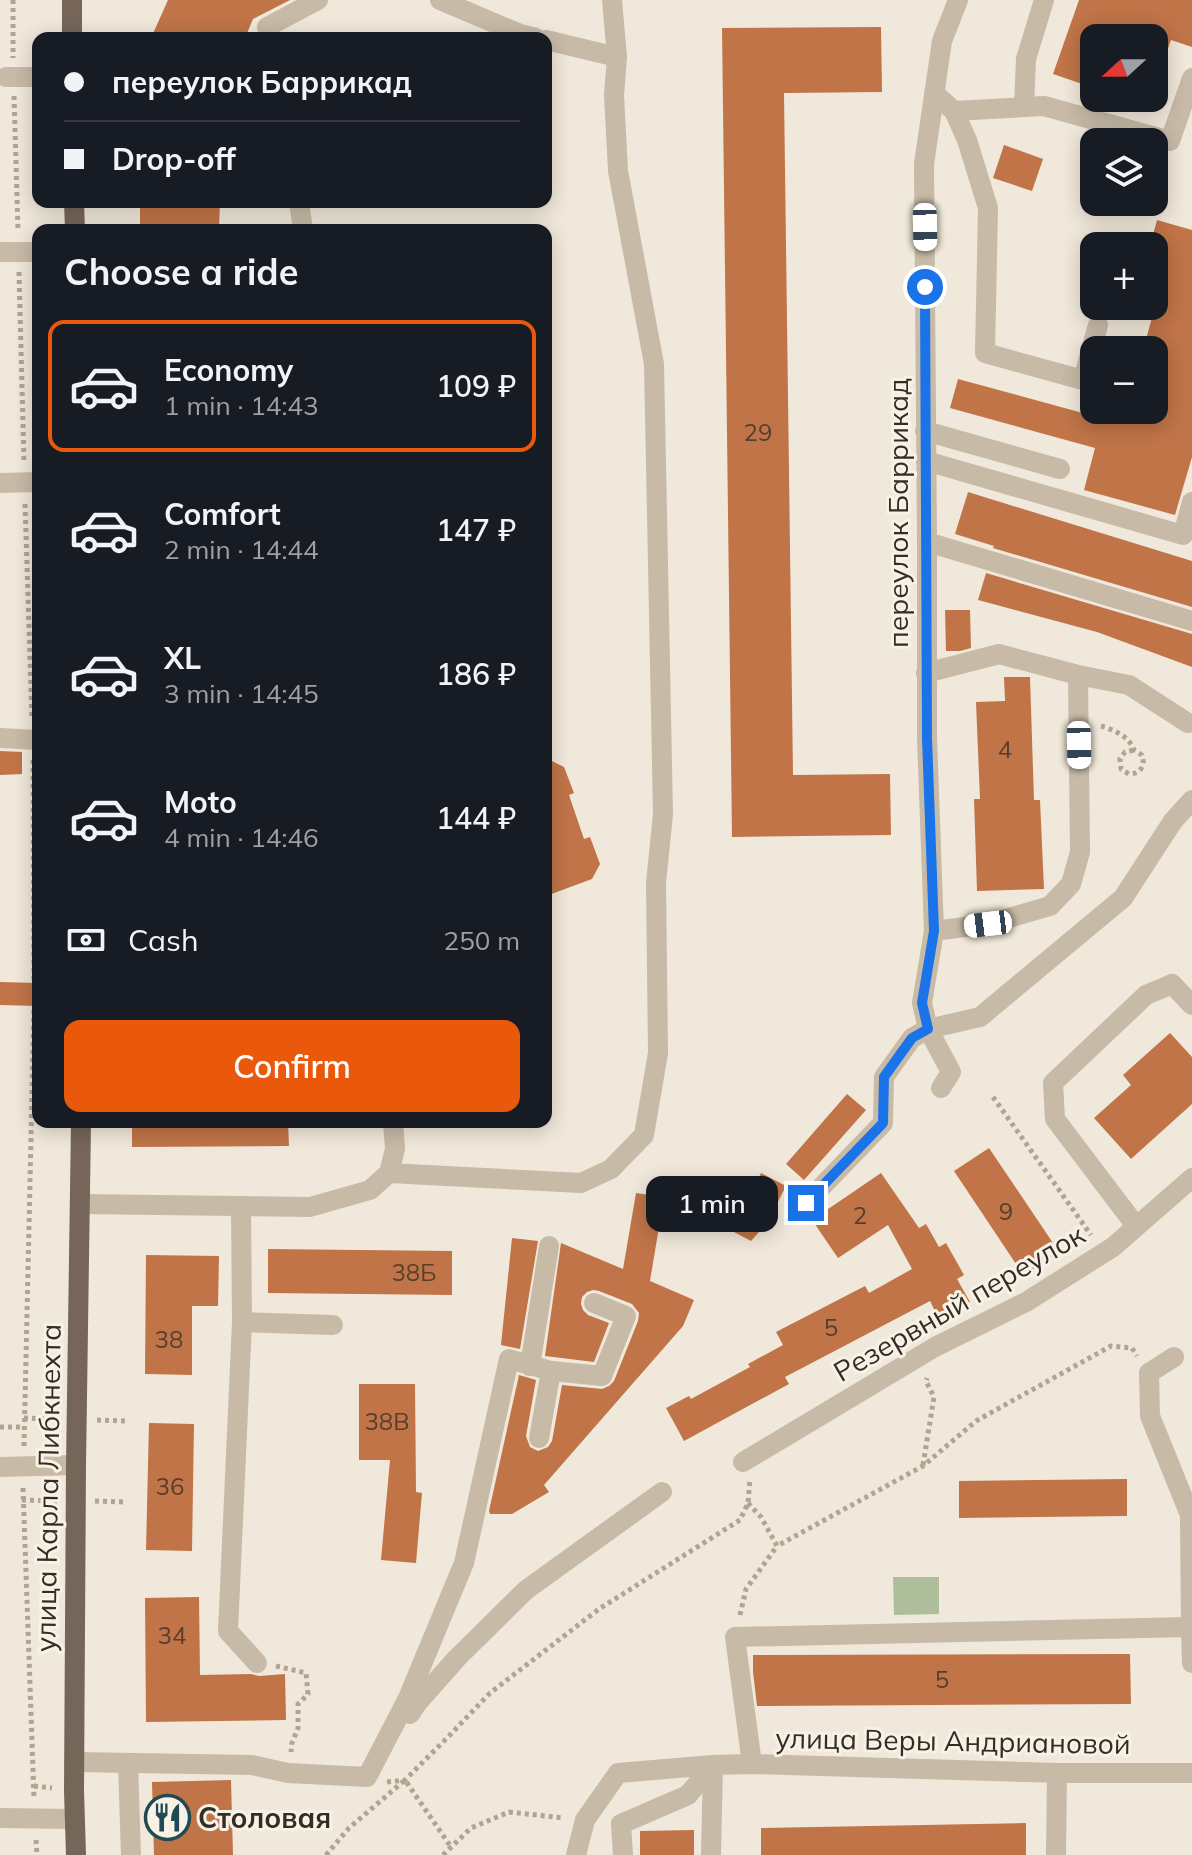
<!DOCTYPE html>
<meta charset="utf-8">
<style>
body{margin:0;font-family:Mulish,sans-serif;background:#242831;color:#f1f3f6;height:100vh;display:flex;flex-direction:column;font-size:30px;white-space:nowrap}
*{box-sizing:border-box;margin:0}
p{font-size:26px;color:#9ea1a6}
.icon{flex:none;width:44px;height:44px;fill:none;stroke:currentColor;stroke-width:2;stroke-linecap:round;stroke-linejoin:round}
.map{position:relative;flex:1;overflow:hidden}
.sheet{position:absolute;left:32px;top:224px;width:520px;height:904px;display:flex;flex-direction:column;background:#171b24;border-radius:16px;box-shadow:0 4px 20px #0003}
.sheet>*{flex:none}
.guide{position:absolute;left:32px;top:32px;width:520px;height:176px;border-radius:16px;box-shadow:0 4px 20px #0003;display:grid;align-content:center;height:176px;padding:0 32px;background:#171b24}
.needle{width:52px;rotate:249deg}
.buttons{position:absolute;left:1080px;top:24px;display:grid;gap:16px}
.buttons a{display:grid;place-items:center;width:88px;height:88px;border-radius:16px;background:#171b24;box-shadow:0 4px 20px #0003;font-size:40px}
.end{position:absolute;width:36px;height:36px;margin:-18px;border:10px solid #1a73e8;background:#fff;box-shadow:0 0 0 4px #fff}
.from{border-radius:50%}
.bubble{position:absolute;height:56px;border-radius:16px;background:#171b24;box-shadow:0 4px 20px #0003;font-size:26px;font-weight:600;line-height:56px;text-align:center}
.car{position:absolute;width:24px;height:48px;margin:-24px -12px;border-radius:10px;box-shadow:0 0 6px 2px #0007;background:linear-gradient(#fff 24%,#345 0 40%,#fff 0 76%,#345 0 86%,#fff 0)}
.guide b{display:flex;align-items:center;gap:28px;height:76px;font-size:30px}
.guide b+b{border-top:2px solid #363941}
.guide i{width:20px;height:20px;background:#f1f3f6}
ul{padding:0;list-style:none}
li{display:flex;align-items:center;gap:24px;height:132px;margin:0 16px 12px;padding:0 16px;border:4px solid transparent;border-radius:16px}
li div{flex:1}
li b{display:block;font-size:30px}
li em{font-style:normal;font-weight:600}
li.active{border-color:#ea580c}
li>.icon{width:72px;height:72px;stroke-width:1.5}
h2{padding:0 32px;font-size:36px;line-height:96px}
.pay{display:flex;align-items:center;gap:20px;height:88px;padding:0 32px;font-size:30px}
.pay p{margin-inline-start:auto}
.action{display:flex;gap:16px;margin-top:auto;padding:16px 32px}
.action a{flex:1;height:92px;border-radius:16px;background:#ea580c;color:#fff;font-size:32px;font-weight:600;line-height:92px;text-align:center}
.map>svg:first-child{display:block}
.green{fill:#aebe9b}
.building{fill:#c07448}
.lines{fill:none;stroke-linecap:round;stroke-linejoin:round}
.path{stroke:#b3a491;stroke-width:5;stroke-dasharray:4 4;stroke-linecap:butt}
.minor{stroke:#c7baa7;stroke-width:20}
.major{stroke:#756659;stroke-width:20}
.route{stroke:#1a73e8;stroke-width:10}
.labels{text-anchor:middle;stroke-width:6;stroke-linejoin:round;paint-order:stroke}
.number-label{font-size:24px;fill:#573f2f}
.street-label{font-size:28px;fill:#342d27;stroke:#f8f2e6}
.poi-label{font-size:28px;font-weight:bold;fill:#342d27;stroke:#f8f2e6;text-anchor:start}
</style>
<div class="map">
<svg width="1192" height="1855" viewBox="0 0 1192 1855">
<rect width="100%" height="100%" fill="#f0e8da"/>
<path class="green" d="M 893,1577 L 939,1577 L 939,1614 L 894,1615 Z"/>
<g class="building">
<path d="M 168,0 L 290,0 L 253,19 L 245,38 L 151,38 Z"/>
<path d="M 1079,0 L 1192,0 L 1192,47 L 1171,40 L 1157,80 L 1154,80 L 1154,38 L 1094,38 L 1094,88 L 1053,74 Z"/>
<path d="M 881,27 L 882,92 L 784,93 L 793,775 L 890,774 L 891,835 L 732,837 L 722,28 Z"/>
<path d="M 1004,145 L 1043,159 L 1032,191 L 993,178 Z"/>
<path d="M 140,202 L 220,202 L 219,230 L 140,230 Z"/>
<path d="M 1157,220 L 1192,230 L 1192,457 L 1175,515 L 1084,490 L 1095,448 L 950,408 L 958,379 L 1123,424 L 1127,410 L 1154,410 L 1154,350 L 1143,350 L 1159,292 L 1154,291 L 1154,246 L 1150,246 Z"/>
<path d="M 968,492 L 1192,561 L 1192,607 L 993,548 L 994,546 L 955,534 Z"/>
<path d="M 986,573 L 1192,634 L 1192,667 L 1097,632 L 978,600 Z"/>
<path d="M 945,610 L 970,610 L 971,648 L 960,651 L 946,651 Z"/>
<path d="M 1004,677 L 1030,677 L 1034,800 L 1040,800 L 1044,889 L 977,891 L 974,799 L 980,799 L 976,702 L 1005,701 Z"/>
<path d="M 0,751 L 22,752 L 22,774 L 0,775 Z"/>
<path d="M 546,758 L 564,767 L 574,793 L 569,795 L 584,839 L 590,837 L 600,864 L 592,879 L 546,896 Z"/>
<path d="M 0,982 L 38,983 L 38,1006 L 0,1005 Z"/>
<path d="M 1170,1033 L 1192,1057 L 1192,1104 L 1131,1159 L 1094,1118 L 1131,1085 L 1123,1075 Z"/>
<path d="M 847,1094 L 866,1110 L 804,1180 L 786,1164 Z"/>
<path d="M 132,1122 L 288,1122 L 289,1146 L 132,1147 Z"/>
<path d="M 989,1148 L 1059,1252 L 1024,1276 L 954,1171 Z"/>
<path d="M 761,1173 L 786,1186 L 767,1223 L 751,1241 L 732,1231 Z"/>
<path d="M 881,1173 L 919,1228 L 926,1224 L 939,1247 L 946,1243 L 964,1275 L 957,1279 L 970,1302 L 939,1319 L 930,1301 L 785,1377 L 789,1384 L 684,1441 L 666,1408 L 689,1396 L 691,1399 L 750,1367 L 748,1364 L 783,1345 L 776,1332 L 865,1286 L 869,1293 L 912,1269 L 888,1225 L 838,1258 L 812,1220 Z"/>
<path d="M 636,1193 L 664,1197 L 650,1281 L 694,1300 L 683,1326 L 544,1485 L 549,1492 L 512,1514 L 490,1514 L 489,1511 L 519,1375 L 536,1380 L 526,1436 L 530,1447 L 538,1451 L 548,1447 L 552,1441 L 562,1385 L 602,1389 L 609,1386 L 614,1381 L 638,1321 L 639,1313 L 632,1304 L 599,1291 L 593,1290 L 587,1292 L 582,1297 L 581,1304 L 583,1310 L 588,1315 L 609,1323 L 594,1362 L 545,1356 L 561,1243 L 623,1269 Z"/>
<path d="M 512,1238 L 538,1241 L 520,1349 L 501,1345 Z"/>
<path d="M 268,1249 L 452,1251 L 452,1295 L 268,1293 Z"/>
<path d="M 146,1255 L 219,1256 L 218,1306 L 192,1306 L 192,1375 L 145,1374 Z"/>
<path d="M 359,1384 L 415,1384 L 416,1492 L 422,1493 L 416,1563 L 381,1560 L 390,1460 L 359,1460 Z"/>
<path d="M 149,1423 L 194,1424 L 192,1551 L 146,1550 Z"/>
<path d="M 1127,1479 L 1127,1516 L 959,1518 L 959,1481 Z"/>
<path d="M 199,1597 L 200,1675 L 251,1674 L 259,1676 L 285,1674 L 286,1720 L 146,1722 L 145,1598 Z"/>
<path d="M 1130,1654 L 1131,1704 L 757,1706 L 753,1672 L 753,1655 Z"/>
<path d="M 231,1780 L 233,1855 L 154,1855 L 152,1782 Z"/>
<path d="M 1026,1823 L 1026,1855 L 761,1855 L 761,1828 Z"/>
<path d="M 694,1830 L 694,1855 L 640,1855 L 640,1831 Z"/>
</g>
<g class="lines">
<g class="path">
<path d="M 13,0 L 13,58"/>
<path d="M 14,96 L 18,230"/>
<path d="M 19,272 L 24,462"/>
<path d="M 25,504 L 32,718"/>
<path d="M 1101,726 C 1114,730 1129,736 1134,750 L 1142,755 C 1146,766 1140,774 1129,774 L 1121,769 L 1120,759 L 1125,752 L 1134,750"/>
<path d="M 33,760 L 34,983"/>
<path d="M 993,1097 L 1091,1235"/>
<path d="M 24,1418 L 55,1419"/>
<path d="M 97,1420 L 125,1421"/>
<path d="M 0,1427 L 24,1427"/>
<path d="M 24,1446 L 34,1006"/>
<path d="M 923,1465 L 934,1397 L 926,1381 L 927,1378"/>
<path d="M 23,1488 L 34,1798"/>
<path d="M 22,1500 L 57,1501"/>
<path d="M 95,1501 L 125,1502"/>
<path d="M 748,1503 L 761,1517 L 777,1546 L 923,1466 L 976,1421 L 1111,1346 L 1132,1348 L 1137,1356"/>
<path d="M 740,1615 L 746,1589 L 777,1546"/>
<path d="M 276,1666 L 306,1673 L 308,1694 L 298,1704 L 298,1728 L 292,1743 L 291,1752"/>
<path d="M 387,1782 L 405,1780 L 448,1737 L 490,1693 L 599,1609 L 740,1520 L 748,1503 L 750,1479"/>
<path d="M 34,1786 L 52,1788"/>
<path d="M 36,1840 L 37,1855"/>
<path d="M 326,1855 L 349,1828 L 405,1780 L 451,1847"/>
<path d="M 443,1855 L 471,1828 L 509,1812 L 564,1818"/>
</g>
<g class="minor">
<path d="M 440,0 L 520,34 L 536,38"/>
<path d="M 270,38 L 267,27 L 318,0"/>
<path d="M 546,40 L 617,57 L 612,0"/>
<path d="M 6,77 L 38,77"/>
<path d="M 934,93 L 954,111 L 967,140 L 988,208 L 985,353 L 1083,380 L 1098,325"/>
<path d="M 1024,107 L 1026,59 L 1044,0"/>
<path d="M 954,111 L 1044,106 L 1170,141 L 1192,78"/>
<path d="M 299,202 L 303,230"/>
<path d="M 0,252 L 38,252"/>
<path d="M 925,431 L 1060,469"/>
<path d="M 926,461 L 1183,535 L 1192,502"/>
<path d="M 0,483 L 38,482"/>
<path d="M 927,542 L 1192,621"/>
<path d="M 926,673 L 999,654 L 1078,675 L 1080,852 L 1071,884 L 1050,906 L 988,924 L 934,931"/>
<path d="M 1078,675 L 1129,685 L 1188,723"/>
<path d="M 0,738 L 38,740"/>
<path d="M 941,1088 L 951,1072 L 928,1029 L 980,1017 L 1123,898 L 1173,821 L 1192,800"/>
<path d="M 389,1173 L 581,1183 L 611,1169 L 644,1135 L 658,1053 L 656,883 L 663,814 L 654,364 L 618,171 L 614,95 L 617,57"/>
<path d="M 806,1203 L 883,1123 L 884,1077 L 912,1038 L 928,1029 L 922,1003 L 934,931 L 927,738 L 927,542 L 924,164 L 942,41 L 958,0"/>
<path d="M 80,1204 L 310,1207 L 370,1190 L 389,1173 L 395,1149 L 393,1122"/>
<path d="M 241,1206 L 242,1322 L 228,1631 L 257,1663"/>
<path d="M 1136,1226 L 1055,1119 L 1053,1083 L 1146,995 L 1172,984 L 1192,1005"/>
<path d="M 242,1322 L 333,1325"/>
<path d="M 1174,1357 L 1149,1373 L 1150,1416 L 1190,1515 L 1191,1627"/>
<path d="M 530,1366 L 549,1246"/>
<path d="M 539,1438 L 551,1371 L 602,1376 L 626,1316 L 594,1303"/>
<path d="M 743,1462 L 935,1347 L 1026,1302 L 1113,1247 L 1192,1178"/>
<path d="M 0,1467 L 76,1465"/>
<path d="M 410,1714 L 418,1702 L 457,1658 L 526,1590 L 662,1492"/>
<path d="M 74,1762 L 252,1765 L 288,1773 L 367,1777 L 408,1698 L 464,1563 L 509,1359 L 551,1371"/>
<path d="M 128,1764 L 131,1855"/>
<path d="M 752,1764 L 735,1637 L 1191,1627 L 1192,1663"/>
<path d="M 0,1818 L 74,1819"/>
<path d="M 576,1855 L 585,1820 L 618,1773 L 713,1765 L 688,1795 L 621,1824 L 623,1855"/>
<path d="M 711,1855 L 713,1765 L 752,1764 L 1057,1773 L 1192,1773"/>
<path d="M 1056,1855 L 1057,1773"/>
</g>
<g class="major">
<path d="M 72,0 L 72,38"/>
<path d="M 74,202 L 75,230"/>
<path d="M 76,1855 L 74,1791 L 76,1465 L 81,1122"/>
</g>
</g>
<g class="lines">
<path class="route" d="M 806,1203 L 883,1123 L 884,1077 L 912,1038 L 928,1029 L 922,1003 L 934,931 L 927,738 L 925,287"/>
</g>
<defs>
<symbol id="restaurant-ring" viewBox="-11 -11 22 22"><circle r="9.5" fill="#f8f2e6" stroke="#1f4a54" stroke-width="1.5"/><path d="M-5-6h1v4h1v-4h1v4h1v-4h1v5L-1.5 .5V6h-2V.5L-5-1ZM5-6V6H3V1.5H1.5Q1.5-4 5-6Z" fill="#1f4a54"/></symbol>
</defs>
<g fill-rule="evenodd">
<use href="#restaurant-ring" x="142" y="1792" width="51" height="51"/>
</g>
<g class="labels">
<g class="number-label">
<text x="758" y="441">29</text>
<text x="1005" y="758">4</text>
<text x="1006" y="1220">9</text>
<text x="860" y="1224">2</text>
<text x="414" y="1281">38Б</text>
<text x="831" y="1336">5</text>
<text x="169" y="1348">38</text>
<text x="387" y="1430">38В</text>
<text x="170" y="1495">36</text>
<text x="172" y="1644">34</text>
<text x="942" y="1688">5</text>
</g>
<g class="street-label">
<text transform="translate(898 513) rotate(-90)" y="10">переулок Баррикад</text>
<text transform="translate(959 1303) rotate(-30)" y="10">Резервный переулок</text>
<text transform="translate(48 1488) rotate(-89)" y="10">улица Карла Либкнехта</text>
<text transform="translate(953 1741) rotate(1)" y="10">улица Веры Андриановой</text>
</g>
<g class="poi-label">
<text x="198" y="1828">Столовая</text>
</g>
</g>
</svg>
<div class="buttons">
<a><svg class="needle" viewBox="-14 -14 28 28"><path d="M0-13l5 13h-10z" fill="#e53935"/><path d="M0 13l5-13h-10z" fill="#9ea1a6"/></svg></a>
<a><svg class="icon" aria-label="layers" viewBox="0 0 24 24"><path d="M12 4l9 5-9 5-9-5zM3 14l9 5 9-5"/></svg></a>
<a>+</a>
<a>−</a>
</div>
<i class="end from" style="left:925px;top:287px"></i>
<i class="end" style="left:806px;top:1203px"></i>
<div class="bubble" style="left:646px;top:1176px;width:132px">1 min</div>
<i class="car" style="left:925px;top:227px;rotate:179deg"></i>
<i class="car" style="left:1079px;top:745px;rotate:179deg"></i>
<i class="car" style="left:988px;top:924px;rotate:263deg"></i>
<div class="guide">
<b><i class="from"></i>переулок Баррикад</b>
<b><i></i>Drop-off</b>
</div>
<section class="sheet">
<h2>Choose a ride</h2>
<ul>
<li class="active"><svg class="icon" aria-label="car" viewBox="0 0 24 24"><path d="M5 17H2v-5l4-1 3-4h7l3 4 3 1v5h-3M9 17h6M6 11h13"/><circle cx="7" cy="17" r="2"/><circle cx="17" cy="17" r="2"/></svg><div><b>Economy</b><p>1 min · 14:43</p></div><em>109 ₽</em></li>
<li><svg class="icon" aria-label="car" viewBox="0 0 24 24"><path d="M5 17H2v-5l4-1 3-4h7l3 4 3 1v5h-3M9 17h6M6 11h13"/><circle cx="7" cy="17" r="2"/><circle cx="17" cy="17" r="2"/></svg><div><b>Comfort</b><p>2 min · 14:44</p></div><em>147 ₽</em></li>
<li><svg class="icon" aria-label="car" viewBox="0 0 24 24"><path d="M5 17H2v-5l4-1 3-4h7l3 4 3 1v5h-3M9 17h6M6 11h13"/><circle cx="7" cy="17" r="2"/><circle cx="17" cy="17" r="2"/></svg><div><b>XL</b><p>3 min · 14:45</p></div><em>186 ₽</em></li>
<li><svg class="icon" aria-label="car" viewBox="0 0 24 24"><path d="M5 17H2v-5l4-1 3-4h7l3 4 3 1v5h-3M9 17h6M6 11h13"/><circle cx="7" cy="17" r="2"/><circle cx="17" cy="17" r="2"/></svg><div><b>Moto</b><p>4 min · 14:46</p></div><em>144 ₽</em></li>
</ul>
<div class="pay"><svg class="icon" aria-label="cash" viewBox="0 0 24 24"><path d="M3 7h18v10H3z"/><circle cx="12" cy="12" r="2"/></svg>Cash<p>250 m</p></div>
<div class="action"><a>Confirm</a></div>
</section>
</div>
